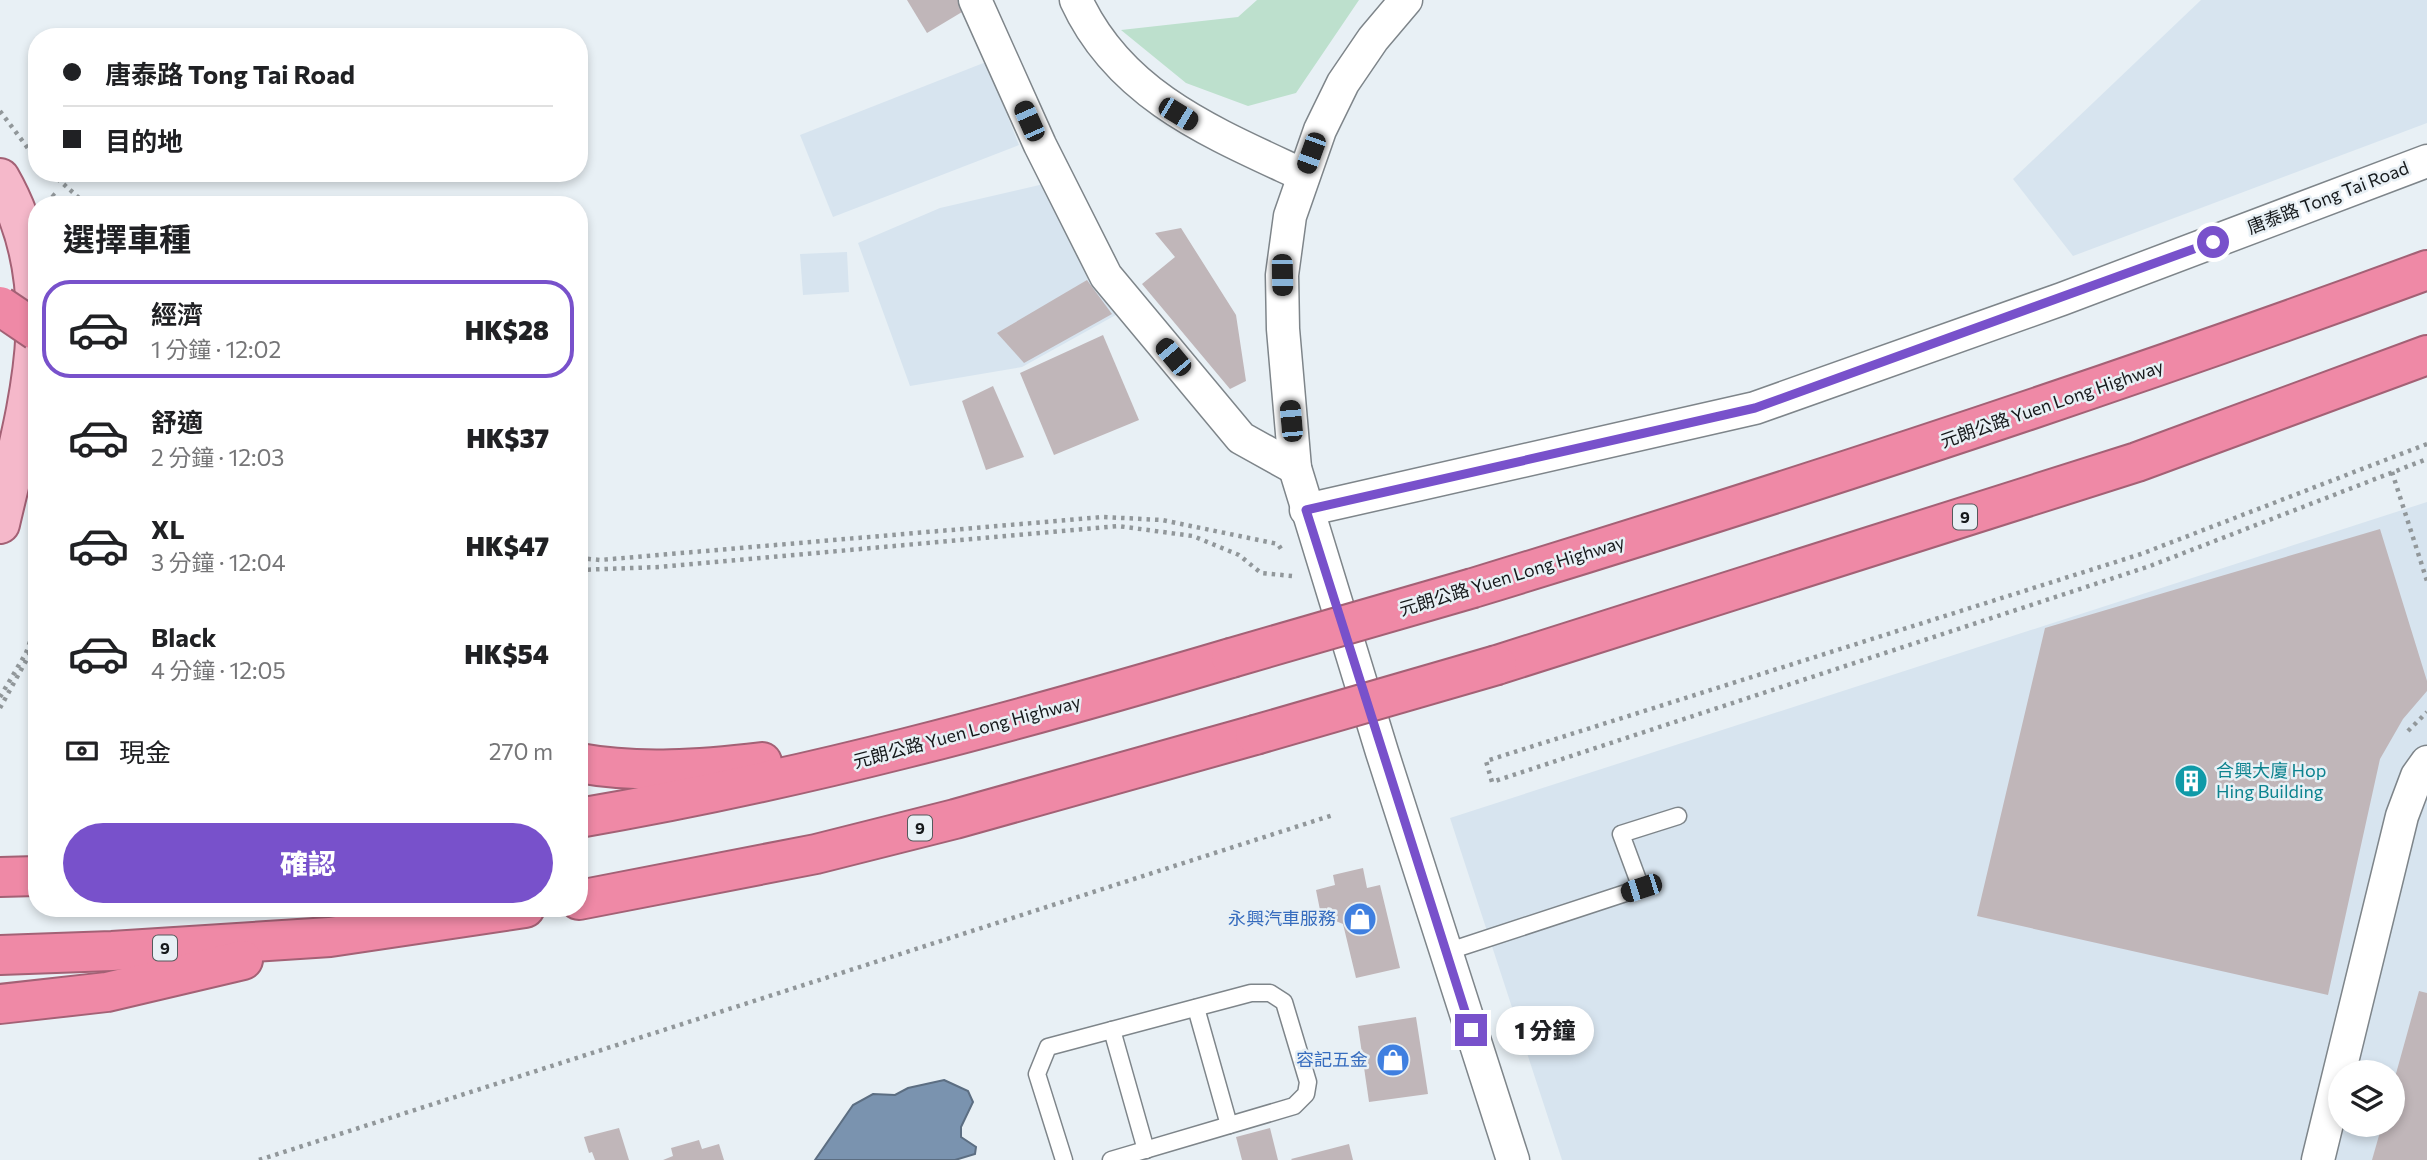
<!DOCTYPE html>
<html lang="zh-TW">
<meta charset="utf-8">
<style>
body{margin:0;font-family:Commissioner,"Noto Sans TC",sans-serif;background:#f6f6f6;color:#202124;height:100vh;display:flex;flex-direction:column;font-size:26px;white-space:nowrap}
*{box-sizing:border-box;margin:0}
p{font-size:23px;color:#757577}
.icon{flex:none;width:38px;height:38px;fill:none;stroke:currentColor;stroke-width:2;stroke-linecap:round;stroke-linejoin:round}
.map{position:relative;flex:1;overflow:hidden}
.side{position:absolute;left:28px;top:196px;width:560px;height:721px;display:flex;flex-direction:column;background:#fff;border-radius:28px;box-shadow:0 4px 10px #0003}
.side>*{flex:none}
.hud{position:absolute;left:28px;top:28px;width:560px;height:154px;border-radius:28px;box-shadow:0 4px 10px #0003;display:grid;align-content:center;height:154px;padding:0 35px;background:#fff}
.controls{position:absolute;left:2328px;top:1060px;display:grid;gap:14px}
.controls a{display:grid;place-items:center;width:77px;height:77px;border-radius:50%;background:#fff;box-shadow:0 4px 10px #0003;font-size:35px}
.end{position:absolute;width:32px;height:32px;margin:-16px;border:9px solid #7851cb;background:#fff;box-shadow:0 0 0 4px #fff}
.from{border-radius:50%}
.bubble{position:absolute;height:49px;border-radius:24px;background:#fff;box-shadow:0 4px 10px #0003;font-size:23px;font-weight:800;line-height:49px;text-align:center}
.car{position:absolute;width:21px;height:42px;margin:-21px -10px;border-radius:9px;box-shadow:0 0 5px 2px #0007;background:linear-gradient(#222 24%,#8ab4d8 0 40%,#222 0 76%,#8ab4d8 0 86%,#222 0)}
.hud b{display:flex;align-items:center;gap:24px;height:66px;font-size:26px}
.hud b+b{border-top:2px solid #e0e0e0}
.hud i{width:18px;height:18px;background:#202124}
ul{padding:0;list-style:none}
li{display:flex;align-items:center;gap:21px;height:98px;margin:0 14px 10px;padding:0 21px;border:4px solid transparent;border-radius:28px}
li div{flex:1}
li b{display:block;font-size:26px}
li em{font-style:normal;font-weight:800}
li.on{border-color:#7851cb}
li>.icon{width:63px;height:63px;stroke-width:1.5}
h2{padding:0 35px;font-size:32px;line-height:84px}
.pay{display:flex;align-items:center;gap:18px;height:77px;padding:0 35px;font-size:26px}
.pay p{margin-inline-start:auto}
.button{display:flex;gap:14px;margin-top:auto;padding:14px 35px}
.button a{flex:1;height:80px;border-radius:42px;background:#7851cb;color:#fff;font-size:28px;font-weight:800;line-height:80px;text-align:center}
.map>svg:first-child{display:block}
.built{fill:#d7e4ef;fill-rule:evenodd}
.green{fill:#bde0cd}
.water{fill:#7a93af;stroke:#5c6e82;stroke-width:2}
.building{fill:#c0b6b9}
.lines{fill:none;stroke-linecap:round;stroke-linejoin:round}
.service-casing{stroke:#7e858a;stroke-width:19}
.minor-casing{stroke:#7e858a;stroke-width:35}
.primary-casing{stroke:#a36175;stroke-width:42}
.motorway-casing{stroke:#a36175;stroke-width:42}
.path{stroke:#91979a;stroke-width:4.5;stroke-dasharray:3.5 5;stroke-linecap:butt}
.service{stroke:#fff;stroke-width:16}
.minor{stroke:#fff;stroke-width:32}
.primary{stroke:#f5b8ca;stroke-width:38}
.motorway{stroke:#ef89a6;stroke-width:38}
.motorway-bridge-casing{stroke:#a36175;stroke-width:42;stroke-linecap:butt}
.motorway-bridge{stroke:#ef89a6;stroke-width:38}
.route{stroke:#7851cb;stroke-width:9}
.labels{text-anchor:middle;stroke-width:5;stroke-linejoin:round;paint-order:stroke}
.shield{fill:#e8f0f5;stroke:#54595c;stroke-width:2}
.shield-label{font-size:16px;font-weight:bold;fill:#15181a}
.street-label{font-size:18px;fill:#15181a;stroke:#e8f0f5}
.culture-label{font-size:18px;fill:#0d838f;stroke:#e8f0f5;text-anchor:start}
.shop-label{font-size:18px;fill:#366cbe;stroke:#e8f0f5;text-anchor:end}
</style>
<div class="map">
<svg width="2427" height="1160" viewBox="0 0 2427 1160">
<rect width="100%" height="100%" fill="#e8f0f5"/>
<g class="built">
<path d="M 2201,0 L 2427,0 L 2427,123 L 2073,256 L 2013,179 Z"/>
<path d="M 986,62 L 1019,145 L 833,217 L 800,135 Z"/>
<path d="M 1048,183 L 1123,311 L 1022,367 L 910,386 L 858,243 L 940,208 Z"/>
<path d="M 847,252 L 849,292 L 803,295 L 800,254 Z"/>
<path d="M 2427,502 L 2427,1160 L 1562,1160 L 1450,818 ZM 2340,1073 L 2392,1073 L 2392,1125 L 2340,1125 Z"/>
</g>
<path class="green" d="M 1257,0 L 1359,0 L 1296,93 L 1248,106 L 1186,83 L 1121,30 L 1238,17 Z"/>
<path class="water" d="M 944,1080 L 968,1091 L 973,1102 L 961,1127 L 961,1137 L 976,1147 L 975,1154 L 955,1160 L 815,1160 L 853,1105 L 873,1094 L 895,1095 L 908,1088 Z"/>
<g class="building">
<path d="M 907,0 L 969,0 L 972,6 L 927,33 Z"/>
<path d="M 1181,228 L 1236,315 L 1246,381 L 1230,389 L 1142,284 L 1175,257 L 1155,233 Z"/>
<path d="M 1087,280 L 1112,314 L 1024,363 L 997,333 Z"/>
<path d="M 1103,335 L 1139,420 L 1054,455 L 1020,373 Z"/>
<path d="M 993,386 L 1024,457 L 986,470 L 962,401 Z"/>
<path d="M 2380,529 L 2427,681 L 2427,691 L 2403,719 L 2380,759 L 2328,995 L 1977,916 L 2045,628 Z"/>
<path d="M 1363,868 L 1367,888 L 1380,885 L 1400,968 L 1356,978 L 1343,924 L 1321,915 L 1316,890 L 1335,885 L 1333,875 Z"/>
<path d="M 2419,991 L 2427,993 L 2427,1160 L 2372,1160 L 2382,1125 L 2392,1125 L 2392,1088 Z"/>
<path d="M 1416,1017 L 1428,1094 L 1369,1102 L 1358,1026 Z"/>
<path d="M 619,1128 L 629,1160 L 595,1160 L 592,1152 L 589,1153 L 584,1137 Z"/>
<path d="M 1270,1128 L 1278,1160 L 1242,1160 L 1236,1137 Z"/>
<path d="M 699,1140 L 702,1149 L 719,1144 L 724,1160 L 663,1160 L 673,1156 L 671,1148 Z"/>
<path d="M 1349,1144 L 1353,1160 L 1292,1160 L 1291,1159 Z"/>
</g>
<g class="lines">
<defs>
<g id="service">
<path d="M 1446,952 L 1641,888 L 1621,834 L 1678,816"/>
<path d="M 1196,1008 L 1229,1125"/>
<path d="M 1112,1030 L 1146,1150"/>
<path d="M 1064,1160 L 1037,1074 L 1048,1047 L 1251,993 L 1270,993 L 1284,1002 L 1308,1082 L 1306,1094 L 1294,1106 L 1111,1160"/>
</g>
<g id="minor">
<path d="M 975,0 L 1040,145 L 1106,276 L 1241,438 L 1295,468"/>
<path d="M 1076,0 C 1120,96 1213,133 1303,175"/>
<path d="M 1406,0 L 1373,39 L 1343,83 L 1320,130 L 1290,216 L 1282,275 L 1283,329 L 1295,468 L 1382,752 L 1513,1160"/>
<path d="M 1306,510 L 1755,408 L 2062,299 L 2427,161"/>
<path d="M 2318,1160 L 2402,816 L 2417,776 L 2427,762"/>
</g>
<path id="primary" d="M 0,178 C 65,291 27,407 0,524"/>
<g id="motorway">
<path d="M 1473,588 C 1794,490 2112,386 2427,270"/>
<path d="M 1497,665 L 2137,462 L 2427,355"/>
<path d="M 579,763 C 639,774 702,769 762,762"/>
<path d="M 579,818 C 801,780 1015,722 1231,658"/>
<path d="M 0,877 L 37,876"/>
<path d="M 579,900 L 816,854 L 955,819 L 1255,735"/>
<path d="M 0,955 L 112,951 L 330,937 L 525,908"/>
<path d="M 0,1004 L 107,992 L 243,960"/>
</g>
</defs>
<use href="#service" class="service-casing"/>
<use href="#minor" class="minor-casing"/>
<use href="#primary" class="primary-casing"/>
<use href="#motorway" class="motorway-casing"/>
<g class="path">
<path d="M 0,111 L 30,151"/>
<path d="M 51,173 L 87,205"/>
<path d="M 52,194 L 64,205"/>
<path d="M 2427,444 L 2141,554 L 1486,761 L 1492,782 L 2150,566 L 2427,459"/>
<path d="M 2392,472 L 2427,581"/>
<path d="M 579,558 L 600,560 L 1103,517 L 1162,520 L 1278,544 L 1281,549"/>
<path d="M 579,570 L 659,567 L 1118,526 L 1193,536 L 1239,555 L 1261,573 L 1292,576"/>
<path d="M 0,697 L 26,653 L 37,622"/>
<path d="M 0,708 L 37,641"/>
<path d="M 2408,731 L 2427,712"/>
<path d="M 259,1160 L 1333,815"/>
</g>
<use href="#service" class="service"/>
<use href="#minor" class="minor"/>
<use href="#primary" class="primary"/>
<use href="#motorway" class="motorway"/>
<defs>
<g id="motorway-bridge">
<path d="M 0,306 L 37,331"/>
<path d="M 1231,658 L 1473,588"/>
<path d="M 1255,735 L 1497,665"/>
</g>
</defs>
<use href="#motorway-bridge" class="motorway-bridge-casing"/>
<use href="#motorway-bridge" class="motorway-bridge"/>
</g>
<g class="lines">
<path class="route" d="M 1471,1030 L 1306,510 L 1755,408 L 2213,242"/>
</g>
<defs>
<symbol id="building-disc" viewBox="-11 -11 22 22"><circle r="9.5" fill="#0f9aa8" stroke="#e8f0f5"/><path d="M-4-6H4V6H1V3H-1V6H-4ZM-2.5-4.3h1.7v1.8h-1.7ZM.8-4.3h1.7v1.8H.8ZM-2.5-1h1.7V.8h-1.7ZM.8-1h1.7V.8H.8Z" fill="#fff"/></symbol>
<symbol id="shop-disc" viewBox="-11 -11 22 22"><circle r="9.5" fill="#3f7fe0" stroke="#e8f0f5"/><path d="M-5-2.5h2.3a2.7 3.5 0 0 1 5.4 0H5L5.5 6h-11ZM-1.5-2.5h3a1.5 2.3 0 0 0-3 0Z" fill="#fff"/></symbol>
</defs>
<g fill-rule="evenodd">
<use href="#building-disc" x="2172" y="762" width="38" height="38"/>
<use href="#shop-disc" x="1341" y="900" width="38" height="38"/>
<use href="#shop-disc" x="1374" y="1041" width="38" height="38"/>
</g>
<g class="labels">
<g class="shield">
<rect x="1953" y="504.5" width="24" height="25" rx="5"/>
<rect x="908" y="815.5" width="24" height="25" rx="5"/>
<rect x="153" y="935.5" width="24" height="25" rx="5"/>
</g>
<g class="shield-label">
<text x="1965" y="523">9</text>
<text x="920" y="834">9</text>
<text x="165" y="954">9</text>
</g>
<g class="street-label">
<text transform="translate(2328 198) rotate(-21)" y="6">唐泰路 Tong Tai Road</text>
<text transform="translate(2052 404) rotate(-19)" y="6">元朗公路 Yuen Long Highway</text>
<text transform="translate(1512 576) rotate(-17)" y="6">元朗公路 Yuen Long Highway</text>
<text transform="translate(967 732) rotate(-15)" y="6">元朗公路 Yuen Long Highway</text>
</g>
<g class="culture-label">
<text x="2216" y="777">合興大廈 Hop<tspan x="2216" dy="21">Hing Building</tspan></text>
</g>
<g class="shop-label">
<text x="1336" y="925">永興汽車服務</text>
<text x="1368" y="1066">容記五金</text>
</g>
</g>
</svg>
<div class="controls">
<a><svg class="icon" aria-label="layers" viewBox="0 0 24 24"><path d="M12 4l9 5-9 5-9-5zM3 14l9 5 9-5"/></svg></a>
</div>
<i class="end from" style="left:2213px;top:242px"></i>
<i class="end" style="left:1471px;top:1030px"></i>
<div class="bubble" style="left:1496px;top:1006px;width:98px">1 分鐘</div>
<i class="car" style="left:1178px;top:114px;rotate:121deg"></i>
<i class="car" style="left:1029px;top:121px;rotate:336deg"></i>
<i class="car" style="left:1311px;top:153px;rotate:200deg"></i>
<i class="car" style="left:1282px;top:275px;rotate:179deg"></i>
<i class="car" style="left:1173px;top:357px;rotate:320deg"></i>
<i class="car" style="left:1291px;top:421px;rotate:355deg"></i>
<i class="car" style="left:1641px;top:888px;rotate:252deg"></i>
<div class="hud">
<b><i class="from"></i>唐泰路 Tong Tai Road</b>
<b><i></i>目的地</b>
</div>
<section class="side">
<h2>選擇車種</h2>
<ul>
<li class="on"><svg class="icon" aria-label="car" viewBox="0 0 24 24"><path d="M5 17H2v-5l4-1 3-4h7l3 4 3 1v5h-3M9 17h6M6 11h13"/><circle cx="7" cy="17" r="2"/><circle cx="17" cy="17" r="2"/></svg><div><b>經濟</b><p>1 分鐘 · 12:02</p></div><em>HK$28</em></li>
<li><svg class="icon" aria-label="car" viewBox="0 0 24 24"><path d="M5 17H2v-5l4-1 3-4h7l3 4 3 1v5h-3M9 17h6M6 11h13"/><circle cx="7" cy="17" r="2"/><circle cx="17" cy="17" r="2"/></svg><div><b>舒適</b><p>2 分鐘 · 12:03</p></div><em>HK$37</em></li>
<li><svg class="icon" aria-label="car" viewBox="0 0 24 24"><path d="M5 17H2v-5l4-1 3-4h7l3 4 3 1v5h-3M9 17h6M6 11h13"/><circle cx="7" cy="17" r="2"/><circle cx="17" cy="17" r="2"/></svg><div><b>XL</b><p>3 分鐘 · 12:04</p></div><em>HK$47</em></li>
<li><svg class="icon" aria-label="car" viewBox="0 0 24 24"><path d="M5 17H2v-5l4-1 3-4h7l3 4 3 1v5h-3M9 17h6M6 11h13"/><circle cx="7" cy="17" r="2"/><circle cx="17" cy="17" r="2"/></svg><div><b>Black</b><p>4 分鐘 · 12:05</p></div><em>HK$54</em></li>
</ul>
<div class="pay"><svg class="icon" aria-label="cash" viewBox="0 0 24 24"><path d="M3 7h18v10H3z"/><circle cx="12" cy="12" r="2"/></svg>現金<p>270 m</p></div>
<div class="button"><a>確認</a></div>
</section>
</div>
